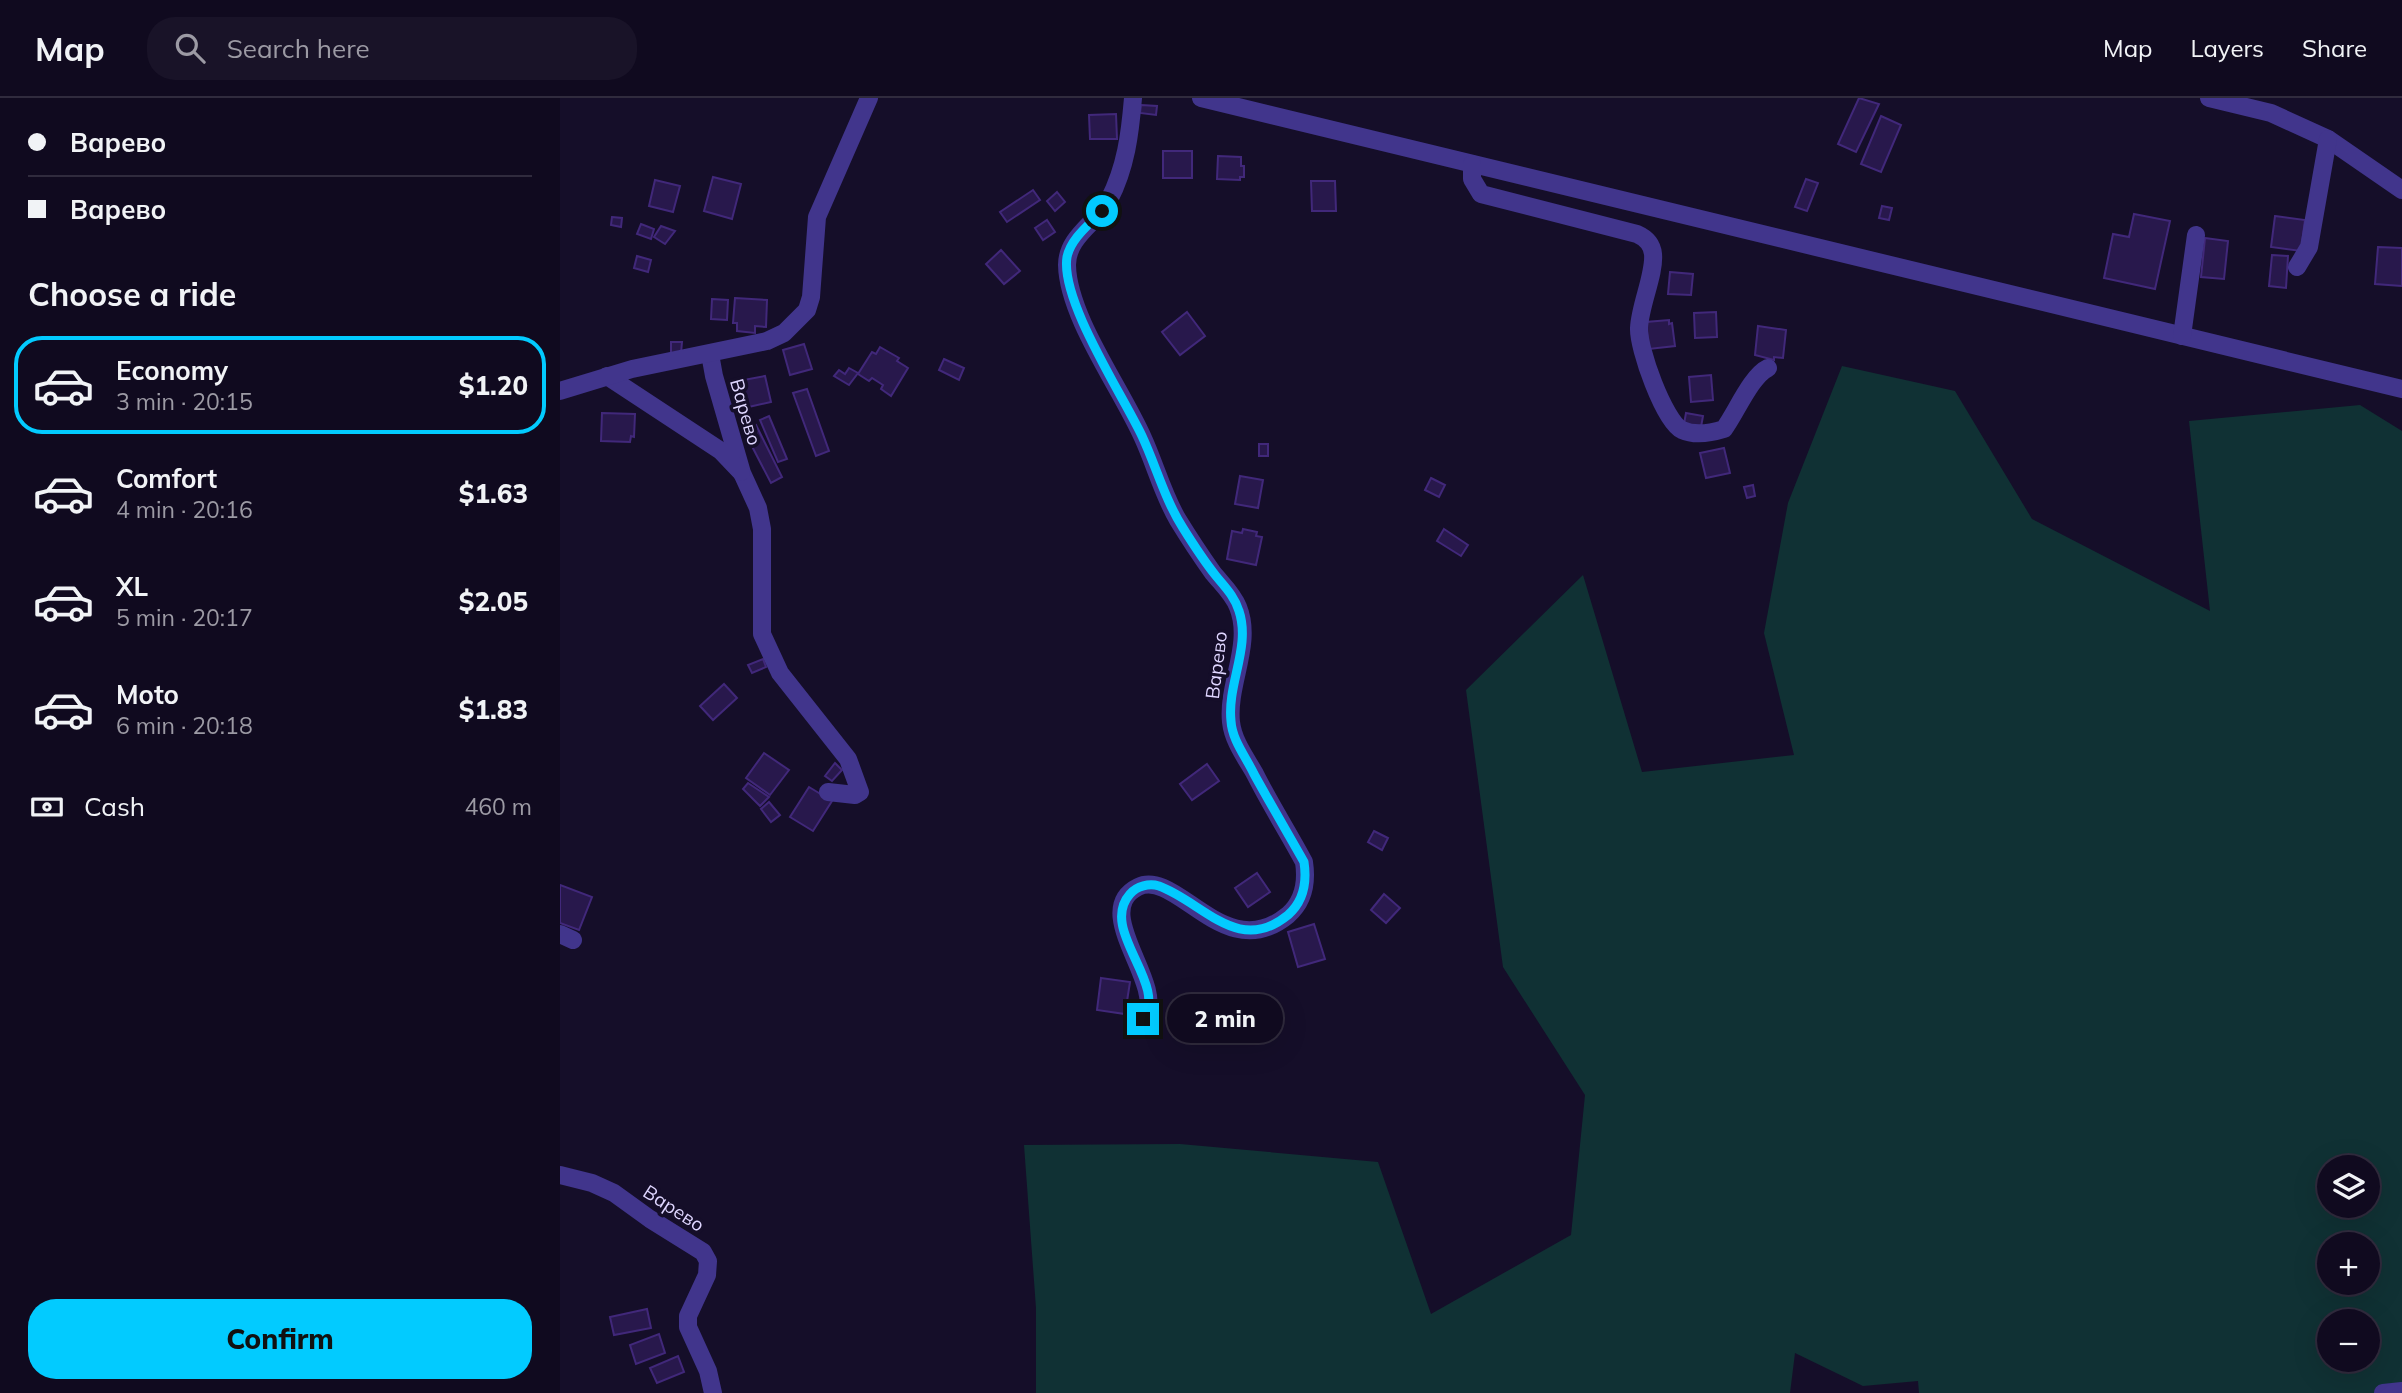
<!DOCTYPE html>
<meta charset="utf-8">
<style>
body{margin:0;font-family:Mulish,sans-serif;background:#191328;color:#f1f3f6;height:100vh;display:flex;flex-direction:column;font-size:26px;white-space:nowrap}
*{box-sizing:border-box;margin:0}
p{font-size:23px;color:#9c9aa4}
.icon{flex:none;width:38px;height:38px;fill:none;stroke:currentColor;stroke-width:2;stroke-linecap:round;stroke-linejoin:round}
.map{position:relative;flex:1;overflow:hidden}
.panel{display:flex;flex-direction:column;background:#100a1f;width:560px}
.panel>*{flex:none}
.banner{display:grid;align-content:center;height:154px;padding:0 28px;background:#100a1f}
.buttons{position:absolute;left:1757px;top:1057px;display:grid;gap:14px}
.buttons a{display:grid;place-items:center;width:63px;height:63px;border-radius:50%;background:#100a1f;box-shadow:0 7px 28px #0002,0 0 0 2px #302b3d;font-size:35px}
.end{position:absolute;width:32px;height:32px;margin:-16px;border:9px solid #02cbff;background:#111;box-shadow:0 0 0 4px #111}
.from{border-radius:50%}
.bubble{position:absolute;height:49px;border-radius:24px;background:#100a1f;box-shadow:0 7px 28px #0002,0 0 0 2px #302b3d;font-size:23px;font-weight:800;line-height:49px;text-align:center}
.banner b{display:flex;align-items:center;gap:24px;height:66px;font-size:26px}
.banner b+b{border-top:2px solid #302b3d}
.banner i{width:18px;height:18px;background:#f1f3f6}
ul{padding:0;list-style:none}
li{display:flex;align-items:center;gap:21px;height:98px;margin:0 14px 10px;padding:0 14px;border:4px solid transparent;border-radius:28px}
li div{flex:1}
li b{display:block;font-size:26px}
li em{font-style:normal;font-weight:800}
li.active{border-color:#02cbff}
li>.icon{width:63px;height:63px;stroke-width:1.5}
h2{padding:0 28px;font-size:32px;line-height:84px}
.pay{display:flex;align-items:center;gap:18px;height:77px;padding:0 28px;font-size:26px}
.pay p{margin-inline-start:auto}
.cta{display:flex;gap:14px;margin-top:auto;padding:14px 28px}
.cta a{flex:1;height:80px;border-radius:28px;background:#02cbff;color:#111;font-size:28px;font-weight:800;line-height:80px;text-align:center}
header{display:flex;align-items:center;gap:42px;box-sizing:border-box;height:98px;padding:0 35px;background:#100a1f;border-bottom:2px solid #302b3d}
header strong{font-size:33px}
nav{display:flex;gap:38px;margin-inline-start:auto;font-size:24px}
.search{width:490px;height:63px;background:#191328;display:flex;align-items:center;gap:18px;box-sizing:border-box;padding:0 24px;border-radius:28px;color:#9c9aa4;font-size:26px}
main{display:flex;flex:1;min-height:0}
.map>svg:first-child{display:block}
.green{fill:#103134;fill-rule:evenodd}
.building{fill:#28184c;stroke:#41287a;stroke-width:2}
.lines{fill:none;stroke-linecap:round;stroke-linejoin:round}
.minor{stroke:#41358c;stroke-width:18}
.route{stroke:#02cbff;stroke-width:9}
.labels{text-anchor:middle;stroke-width:7;stroke-linejoin:round;paint-order:stroke}
.street-label{font-size:19px;fill:#dfd6ff;stroke:#150e29}
</style>
<header>
<strong>Map</strong>
<div class="search"><svg class="icon" aria-label="search" viewBox="0 0 24 24"><circle cx="10" cy="10" r="6"/><path d="M15 15l6 6"/></svg>Search here</div>
<nav><a>Map</a><a>Layers</a><a>Share</a></nav>
</header>
<main>
<section class="panel">
<div class="banner">
<b><i class="from"></i>Варево</b>
<b><i></i>Варево</b>
</div>
<h2>Choose a ride</h2>
<ul>
<li class="active"><svg class="icon" aria-label="car" viewBox="0 0 24 24"><path d="M5 17H2v-5l4-1 3-4h7l3 4 3 1v5h-3M9 17h6M6 11h13"/><circle cx="7" cy="17" r="2"/><circle cx="17" cy="17" r="2"/></svg><div><b>Economy</b><p>3 min · 20:15</p></div><em>$1.20</em></li>
<li><svg class="icon" aria-label="car" viewBox="0 0 24 24"><path d="M5 17H2v-5l4-1 3-4h7l3 4 3 1v5h-3M9 17h6M6 11h13"/><circle cx="7" cy="17" r="2"/><circle cx="17" cy="17" r="2"/></svg><div><b>Comfort</b><p>4 min · 20:16</p></div><em>$1.63</em></li>
<li><svg class="icon" aria-label="car" viewBox="0 0 24 24"><path d="M5 17H2v-5l4-1 3-4h7l3 4 3 1v5h-3M9 17h6M6 11h13"/><circle cx="7" cy="17" r="2"/><circle cx="17" cy="17" r="2"/></svg><div><b>XL</b><p>5 min · 20:17</p></div><em>$2.05</em></li>
<li><svg class="icon" aria-label="car" viewBox="0 0 24 24"><path d="M5 17H2v-5l4-1 3-4h7l3 4 3 1v5h-3M9 17h6M6 11h13"/><circle cx="7" cy="17" r="2"/><circle cx="17" cy="17" r="2"/></svg><div><b>Moto</b><p>6 min · 20:18</p></div><em>$1.83</em></li>
</ul>
<div class="pay"><svg class="icon" aria-label="cash" viewBox="0 0 24 24"><path d="M3 7h18v10H3z"/><circle cx="12" cy="12" r="2"/></svg>Cash<p>460 m</p></div>
<div class="cta"><a>Confirm</a></div>
</section>
<div class="map">
<svg width="1842" height="1295" viewBox="0 0 1842 1295">
<rect width="100%" height="100%" fill="#150e29"/>
<path class="green" d="M 1282,268 L 1395,293 L 1472,421 L 1650,513 L 1629,323 L 1800,307 L 1842,333 L 1842,1295 L 1359,1295 L 1358,1283 L 1303,1288 L 1235,1255 L 1230,1295 L 476,1295 L 476,1210 L 464,1047 L 620,1046 L 818,1064 L 871,1216 L 1011,1137 L 1025,997 L 943,869 L 906,592 L 1023,477 L 1082,674 L 1234,657 L 1204,535 L 1228,405 ZM 1769,1069 L 1808,1069 L 1808,1108 L 1769,1108 ZM 1769,1146 L 1808,1146 L 1808,1185 L 1769,1185 ZM 1769,1223 L 1808,1223 L 1808,1262 L 1769,1262 Z"/>
<g class="building">
<path d="M 1299,0 L 1319,6 L 1296,54 L 1278,46 Z"/>
<path d="M 581,7 L 597,8 L 596,17 L 580,15 Z"/>
<path d="M 556,16 L 557,41 L 530,41 L 529,17 Z"/>
<path d="M 1321,18 L 1341,27 L 1321,74 L 1301,66 Z"/>
<rect x="603" y="53" width="29" height="27"/>
<path d="M 658,58 L 681,59 L 681,68 L 684,68 L 684,79 L 680,79 L 680,82 L 657,81 Z"/>
<path d="M 153,79 L 181,86 L 172,121 L 144,113 Z"/>
<path d="M 1246,81 L 1258,85 L 1247,113 L 1235,109 Z"/>
<path d="M 95,82 L 120,88 L 113,114 L 89,108 Z"/>
<path d="M 751,83 L 775,83 L 776,113 L 752,113 Z"/>
<path d="M 473,92 L 480,102 L 447,124 L 440,114 Z"/>
<path d="M 497,94 L 505,104 L 495,113 L 487,103 Z"/>
<path d="M 1322,108 L 1332,110 L 1329,122 L 1319,120 Z"/>
<path d="M 1574,116 L 1610,123 L 1595,191 L 1544,180 L 1553,136 L 1569,139 Z"/>
<path d="M 1715,118 L 1745,122 L 1741,153 L 1711,149 Z"/>
<path d="M 52,119 L 62,120 L 61,129 L 51,127 Z"/>
<path d="M 487,122 L 495,134 L 483,142 L 475,130 Z"/>
<path d="M 81,126 L 94,131 L 91,141 L 77,136 Z"/>
<path d="M 101,128 L 115,133 L 105,146 L 94,139 Z"/>
<path d="M 1645,140 L 1668,143 L 1664,181 L 1641,179 Z"/>
<path d="M 1818,149 L 1842,150 L 1842,188 L 1815,186 Z"/>
<path d="M 441,152 L 460,173 L 444,186 L 426,166 Z"/>
<path d="M 1712,157 L 1728,158 L 1726,190 L 1709,188 Z"/>
<path d="M 77,158 L 91,162 L 88,174 L 74,170 Z"/>
<path d="M 1110,174 L 1133,176 L 1131,197 L 1108,196 Z"/>
<path d="M 175,200 L 207,202 L 206,229 L 195,228 L 195,235 L 177,233 L 177,225 L 173,225 Z"/>
<path d="M 152,201 L 168,202 L 167,222 L 151,221 Z"/>
<path d="M 627,214 L 645,238 L 620,257 L 602,234 Z"/>
<path d="M 1156,214 L 1157,239 L 1135,240 L 1134,215 Z"/>
<path d="M 1109,222 L 1109,226 L 1112,225 L 1115,248 L 1089,251 L 1086,224 Z"/>
<path d="M 1198,228 L 1226,232 L 1223,260 L 1214,259 L 1214,262 L 1195,257 Z"/>
<path d="M 111,244 L 122,244 L 121,255 L 111,255 Z"/>
<path d="M 244,246 L 252,271 L 230,277 L 223,252 Z"/>
<path d="M 320,249 L 339,260 L 337,263 L 348,270 L 331,298 L 321,291 L 323,287 L 312,280 L 309,283 L 298,276 L 312,254 L 316,256 Z"/>
<path d="M 384,261 L 404,270 L 399,282 L 379,272 Z"/>
<path d="M 289,270 L 298,275 L 289,287 L 274,278 L 279,272 L 285,276 Z"/>
<path d="M 1151,277 L 1153,302 L 1131,304 L 1129,279 Z"/>
<path d="M 205,278 L 211,304 L 184,310 L 178,283 Z"/>
<path d="M 247,291 L 269,353 L 256,358 L 233,295 Z"/>
<path d="M 42,315 L 75,316 L 74,339 L 71,338 L 70,344 L 41,343 Z"/>
<path d="M 1126,315 L 1143,318 L 1141,329 L 1124,326 Z"/>
<path d="M 209,318 L 227,361 L 218,364 L 200,322 Z"/>
<path d="M 196,327 L 222,379 L 211,385 L 184,333 Z"/>
<rect x="699" y="346" width="9" height="12"/>
<path d="M 1164,350 L 1170,375 L 1146,380 L 1140,355 Z"/>
<path d="M 680,378 L 703,382 L 698,410 L 675,406 Z"/>
<path d="M 871,380 L 885,387 L 879,399 L 865,392 Z"/>
<path d="M 1193,387 L 1195,398 L 1187,400 L 1184,389 Z"/>
<path d="M 683,431 L 697,434 L 696,438 L 702,439 L 696,467 L 667,461 L 672,433 L 682,435 Z"/>
<path d="M 884,431 L 908,447 L 901,458 L 877,443 Z"/>
<path d="M 203,561 L 206,569 L 192,575 L 188,567 Z"/>
<path d="M 164,586 L 177,600 L 153,622 L 140,608 Z"/>
<path d="M 204,655 L 229,672 L 210,697 L 186,680 Z"/>
<path d="M 275,665 L 282,672 L 272,683 L 265,678 Z"/>
<path d="M 647,666 L 659,683 L 632,702 L 620,686 Z"/>
<path d="M 188,685 L 209,699 L 200,708 L 183,691 Z"/>
<path d="M 249,689 L 272,703 L 253,733 L 230,719 Z"/>
<path d="M 209,704 L 220,717 L 211,724 L 201,711 Z"/>
<path d="M 814,733 L 828,740 L 822,752 L 808,744 Z"/>
<path d="M 697,775 L 710,794 L 688,809 L 675,790 Z"/>
<path d="M 0,787 L 32,799 L 19,832 L 0,825 Z"/>
<path d="M 824,796 L 840,810 L 826,825 L 811,812 Z"/>
<path d="M 754,826 L 765,861 L 738,869 L 728,834 Z"/>
<path d="M 541,880 L 570,884 L 565,916 L 537,912 Z"/>
<path d="M 87,1211 L 91,1230 L 54,1237 L 50,1219 Z"/>
<path d="M 99,1236 L 105,1255 L 76,1266 L 70,1247 Z"/>
<path d="M 118,1258 L 124,1274 L 97,1285 L 90,1270 Z"/>
</g>
<g class="lines">
<g class="minor">
<path d="M 573,0 C 570,36 566,69 549,102 C 537,125 507,138 507,167 C 508,219 561,290 583,340 C 595,366 603,397 618,422 C 629,440 641,458 653,475 C 662,486 673,496 678,509 C 693,546 667,586 671,624 C 673,643 686,660 695,676 C 710,706 728,734 744,764 C 747,784 744,803 728,817 C 665,869 617,770 578,789 C 530,813 603,883 586,917 C 583,921 578,925 575,928"/>
<path d="M 641,0 L 1842,291"/>
<path d="M 1649,0 L 1711,15 L 1768,41 L 1842,92"/>
<path d="M 912,66 L 912,81 L 921,96 L 1077,136 C 1086,140 1092,146 1093,156 C 1095,176 1080,207 1079,230 C 1078,250 1104,323 1122,332 C 1135,338 1151,335 1164,331 C 1176,315 1191,278 1208,270"/>
<path d="M 1737,169 L 1749,149 L 1768,41"/>
<path d="M 1622,238 L 1636,137"/>
<path d="M 150,256 L 154,278 L 182,375 L 198,410 L 202,431 L 202,536 L 220,575 L 288,661 L 300,694 L 295,697 L 268,694"/>
<path d="M 47,278 L 161,353 L 181,374"/>
<path d="M 0,293 L 72,271 L 207,243 L 224,235 L 247,212 L 251,199 L 257,119 L 309,0"/>
<path d="M 0,836 L 13,842"/>
<path d="M 0,1077 L 32,1085 L 54,1095 L 90,1121 L 143,1154 L 148,1163 L 147,1177 L 128,1218 L 128,1229 L 148,1273 L 153,1295"/>
<path d="M 1823,1295 L 1842,1293"/>
</g>
</g>
<g class="lines">
<path class="route" d="M 542,113 C 530,126 511,140 507,159 C 500,202 562,296 582,338 C 596,368 605,402 623,430 C 633,446 644,463 656,478 C 665,489 675,499 679,513 C 691,549 667,586 671,623 C 672,642 686,659 694,676 C 710,705 727,734 744,764 C 747,784 744,803 728,817 C 678,858 643,804 599,788 C 589,785 577,788 570,796 C 538,832 609,886 583,921"/>
</g>
<g class="labels">
<g class="street-label">
<text transform="translate(186 314) rotate(74)" y="7">Варево</text>
<text transform="translate(656 567) rotate(-83)" y="7">Варево</text>
<text transform="translate(114 1110) rotate(33)" y="7">Варево</text>
</g>
</g>
</svg>
<div class="buttons">
<a><svg class="icon" aria-label="layers" viewBox="0 0 24 24"><path d="M12 4l9 5-9 5-9-5zM3 14l9 5 9-5"/></svg></a>
<a>+</a>
<a>−</a>
</div>
<i class="end from" style="left:542px;top:113px"></i>
<i class="end" style="left:583px;top:921px"></i>
<div class="bubble" style="left:607px;top:896px;width:116px">2 min</div>
</div>
</main>
